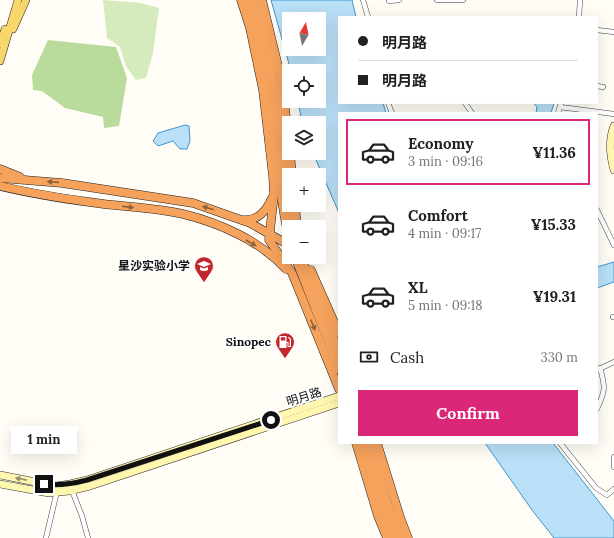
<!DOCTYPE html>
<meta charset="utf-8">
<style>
body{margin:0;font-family:Lora,"Noto Sans SC",serif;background:#f2f2f2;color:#202124;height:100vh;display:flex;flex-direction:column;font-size:15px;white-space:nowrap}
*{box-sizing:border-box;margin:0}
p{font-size:13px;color:#757577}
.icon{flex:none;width:22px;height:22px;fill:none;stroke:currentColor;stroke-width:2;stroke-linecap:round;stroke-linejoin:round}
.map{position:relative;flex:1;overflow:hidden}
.drawer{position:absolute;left:338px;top:112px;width:260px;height:332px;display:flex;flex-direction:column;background:#fff;border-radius:0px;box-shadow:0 4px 16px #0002}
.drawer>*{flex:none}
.banner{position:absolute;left:338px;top:16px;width:260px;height:88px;border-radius:0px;box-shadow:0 4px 16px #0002;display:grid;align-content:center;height:88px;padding:0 20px;background:#fff}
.needle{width:26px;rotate:9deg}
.buttons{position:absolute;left:282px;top:12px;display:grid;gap:8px}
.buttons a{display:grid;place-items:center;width:44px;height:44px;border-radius:0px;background:#fff;box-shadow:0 4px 16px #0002;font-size:20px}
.end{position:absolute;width:18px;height:18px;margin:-9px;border:5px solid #111;background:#fff;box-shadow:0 0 0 2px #fff}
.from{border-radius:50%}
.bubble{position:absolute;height:28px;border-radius:0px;background:#fff;box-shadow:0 4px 16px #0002;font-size:13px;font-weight:700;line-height:28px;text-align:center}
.banner b{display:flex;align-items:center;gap:14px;height:38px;font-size:15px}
.banner b+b{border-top:1px solid #e0e0e0}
.banner i{width:10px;height:10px;background:#202124}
ul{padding:7px 0 0;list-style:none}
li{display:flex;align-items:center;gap:12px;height:66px;margin:0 8px 6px;padding:0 12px;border:2px solid transparent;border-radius:0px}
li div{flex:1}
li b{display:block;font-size:15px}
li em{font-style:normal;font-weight:700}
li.on{border-color:#db2777}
li>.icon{width:36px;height:36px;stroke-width:1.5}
.pay{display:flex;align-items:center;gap:10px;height:44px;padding:0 20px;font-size:15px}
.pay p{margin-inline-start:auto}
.primary-button{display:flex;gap:8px;margin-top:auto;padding:8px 20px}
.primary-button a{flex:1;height:46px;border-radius:0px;background:#db2777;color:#fff;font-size:16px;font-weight:700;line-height:46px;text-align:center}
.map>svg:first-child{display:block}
.green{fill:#d5ebbd}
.forest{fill:#b9dc9c}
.water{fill:#b9e0f7;stroke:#3f96cf;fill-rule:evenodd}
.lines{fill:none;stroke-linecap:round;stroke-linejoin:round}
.street-casing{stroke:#444;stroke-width:5.5}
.secondary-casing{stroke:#333;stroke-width:8}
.primary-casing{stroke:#222;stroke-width:8}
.highway-casing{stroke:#222;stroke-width:9}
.street{stroke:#fff;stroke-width:4.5}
.secondary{stroke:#fff6b0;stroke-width:7}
.primary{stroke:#f9d66b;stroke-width:7}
.highway{stroke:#f5a25d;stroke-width:8}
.oneway{fill:#8e613b}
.oneway2{fill:#948f68}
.route{stroke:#111;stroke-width:5}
.labels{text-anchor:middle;stroke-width:4;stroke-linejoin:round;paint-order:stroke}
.poi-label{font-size:12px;font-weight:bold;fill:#111;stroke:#fff;text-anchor:end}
.street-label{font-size:12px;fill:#111;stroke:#fff}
</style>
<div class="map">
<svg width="614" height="538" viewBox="0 0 614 538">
<rect width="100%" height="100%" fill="#fffdf5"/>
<path class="green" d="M 103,0 L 141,3 L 159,8 L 153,53 L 146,78 L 136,80 L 126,66 L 120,47 L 107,38 Z"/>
<path class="forest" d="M 48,40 L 116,47 L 127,78 L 119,126 L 104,128 L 103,117 L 65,108 L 42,91 L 33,90 L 32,75 Z"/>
<g class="water">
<path d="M 271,0 L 352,0 L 356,17 L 339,17 L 339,103 L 383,103 L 386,113 L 339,113 L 339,213 L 313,153 L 319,153 L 319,123 L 302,123 L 298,101 L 319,101 L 319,71 L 291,71 ZM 289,19 L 319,19 L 319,49 L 289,49 Z"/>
<path d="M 533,103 L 554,103 L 551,113 L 536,113 L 537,107 Z"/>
<path d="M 185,125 L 189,126 L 190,141 L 187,149 L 180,149 L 173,141 L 158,146 L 153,141 L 158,133 Z"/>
<path d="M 614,262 L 614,282 L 597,288 L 597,267 Z"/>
<path d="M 485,443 L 553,443 L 614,521 L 614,538 L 554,538 L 532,510 Z"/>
</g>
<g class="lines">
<defs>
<g id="street">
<path d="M 363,0 L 368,17"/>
<path d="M 437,0 L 463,0"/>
<path d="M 389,1 L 399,0"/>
<path d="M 579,17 L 580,0"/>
<path d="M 597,30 L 614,32"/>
<path d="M 597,86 L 603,87"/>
<path d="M 388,103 L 392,113"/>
<path d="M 465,103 L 472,113"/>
<path d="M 560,107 L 614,114"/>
<path d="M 558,113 L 561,103"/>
<path d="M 597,210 L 614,245"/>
<path d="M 613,317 L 614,317"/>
<path d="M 597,370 L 614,362"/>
<path d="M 597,409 C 605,391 606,388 600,368"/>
<path d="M 560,443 L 596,488 L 607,495 L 614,489"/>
<path d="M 614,457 L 614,467"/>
<path d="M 71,488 L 82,516 L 88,538"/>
<path d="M 46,538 L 57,491"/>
</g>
<g id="secondary">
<path d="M 614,126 C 609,139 610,156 614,170"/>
<path d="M 0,475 L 56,486 L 70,484 L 87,480 L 339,396"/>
<path d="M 0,484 L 49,493 L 69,491 L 90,486 L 339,403"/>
</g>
<g id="primary">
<path d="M 13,29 L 26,0"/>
<path d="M 0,44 L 5,29"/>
<path d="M 0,61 L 18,0"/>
</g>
<g id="highway">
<path d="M 241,0 L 250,28 L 263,90 L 273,176 L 274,194 L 269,240 L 292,273 L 339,389"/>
<path d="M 247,0 C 258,36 267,73 272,110 C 277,153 279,196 289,238"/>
<path d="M 254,0 L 266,43 L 278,103 L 289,204"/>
<path d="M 262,0 L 281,78 L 289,140"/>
<path d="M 290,153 L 292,175"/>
<path d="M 0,169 L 20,177"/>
<path d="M 0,178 L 62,183 L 193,203 L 250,223 L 289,245"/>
<path d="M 0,186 C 29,193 60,198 89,202 C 120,207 152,207 183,214 C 220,223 260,241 286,269"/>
<path d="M 289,205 L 293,227"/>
<path d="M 295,205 L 297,226"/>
<path d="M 244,220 C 258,221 267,210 272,198"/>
<path d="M 295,257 L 339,369"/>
<path d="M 301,257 L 339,352"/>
<path d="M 311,270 L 339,333"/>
<path d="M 356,443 L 378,516 L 387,538"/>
<path d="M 363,443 L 379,496 L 394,538"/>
<path d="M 370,443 L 388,505 L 401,538"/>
<path d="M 377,443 L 400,517 L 408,538"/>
</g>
</defs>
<use href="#street" class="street-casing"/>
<use href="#secondary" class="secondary-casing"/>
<use href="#primary" class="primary-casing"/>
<use href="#highway" class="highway-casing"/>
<use href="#street" class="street"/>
<use href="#secondary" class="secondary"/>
<use href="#primary" class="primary"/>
<use href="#highway" class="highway"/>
</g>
<defs><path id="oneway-solid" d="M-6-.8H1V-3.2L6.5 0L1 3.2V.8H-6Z"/></defs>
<g class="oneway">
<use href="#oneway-solid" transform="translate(53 182) rotate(-176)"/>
<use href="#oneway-solid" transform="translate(128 207) rotate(7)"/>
<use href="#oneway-solid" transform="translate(208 208) rotate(-162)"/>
<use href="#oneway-solid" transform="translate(251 243) rotate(30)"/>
<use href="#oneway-solid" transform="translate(313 325) rotate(68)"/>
</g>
<use class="oneway2" href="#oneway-solid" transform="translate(21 479) rotate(-169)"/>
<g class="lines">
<path class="route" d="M 44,484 C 59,486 72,484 87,480 L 271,420"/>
</g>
<defs>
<symbol id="school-pin" viewBox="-11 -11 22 30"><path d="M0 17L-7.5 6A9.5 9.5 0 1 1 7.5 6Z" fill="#c4262e" stroke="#fff"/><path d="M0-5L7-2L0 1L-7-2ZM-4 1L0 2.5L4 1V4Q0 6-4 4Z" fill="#fff"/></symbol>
<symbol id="fuel-pin" viewBox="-11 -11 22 30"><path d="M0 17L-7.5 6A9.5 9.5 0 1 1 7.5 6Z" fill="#c4262e" stroke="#fff"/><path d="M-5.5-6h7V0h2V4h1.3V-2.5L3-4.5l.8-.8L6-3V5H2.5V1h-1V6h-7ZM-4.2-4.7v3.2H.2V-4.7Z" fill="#fff"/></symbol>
</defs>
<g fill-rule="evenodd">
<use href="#school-pin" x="193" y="255" width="22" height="30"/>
<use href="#fuel-pin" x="274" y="331" width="22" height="30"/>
</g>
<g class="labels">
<g class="poi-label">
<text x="190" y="270">星沙实验小学</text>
<text x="271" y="346">Sinopec</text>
</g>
<g class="street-label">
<text transform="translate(304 397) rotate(-18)" y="4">明月路</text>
</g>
</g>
</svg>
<div class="buttons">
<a><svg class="needle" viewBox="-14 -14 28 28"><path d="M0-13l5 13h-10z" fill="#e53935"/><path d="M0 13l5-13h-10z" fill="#757577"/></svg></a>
<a><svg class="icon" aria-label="locate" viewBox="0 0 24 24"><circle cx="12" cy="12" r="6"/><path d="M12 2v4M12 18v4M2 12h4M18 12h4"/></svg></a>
<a><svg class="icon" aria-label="layers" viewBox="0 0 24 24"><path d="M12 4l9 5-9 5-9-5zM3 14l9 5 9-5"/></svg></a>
<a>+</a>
<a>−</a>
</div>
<i class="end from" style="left:271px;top:420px"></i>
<i class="end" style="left:44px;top:484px"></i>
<div class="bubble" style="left:11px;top:426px;width:66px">1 min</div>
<div class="banner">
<b><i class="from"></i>明月路</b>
<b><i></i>明月路</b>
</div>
<section class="drawer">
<ul>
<li class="on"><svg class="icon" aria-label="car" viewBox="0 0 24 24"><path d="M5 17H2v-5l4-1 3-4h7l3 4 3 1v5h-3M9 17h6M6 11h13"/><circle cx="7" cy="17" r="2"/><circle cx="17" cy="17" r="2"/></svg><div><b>Economy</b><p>3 min · 09:16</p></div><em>¥11.36</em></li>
<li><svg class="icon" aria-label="car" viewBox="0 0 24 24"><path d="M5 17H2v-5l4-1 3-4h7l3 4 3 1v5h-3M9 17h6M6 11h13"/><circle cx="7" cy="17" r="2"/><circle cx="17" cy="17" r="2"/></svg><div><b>Comfort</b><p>4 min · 09:17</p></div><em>¥15.33</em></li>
<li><svg class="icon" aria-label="car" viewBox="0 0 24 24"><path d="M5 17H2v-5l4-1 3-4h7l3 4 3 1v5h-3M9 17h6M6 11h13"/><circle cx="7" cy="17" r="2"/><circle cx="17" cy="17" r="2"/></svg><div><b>XL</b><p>5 min · 09:18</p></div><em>¥19.31</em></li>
</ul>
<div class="pay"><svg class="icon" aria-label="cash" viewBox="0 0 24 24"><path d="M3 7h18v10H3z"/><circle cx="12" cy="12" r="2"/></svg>Cash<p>330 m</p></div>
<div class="primary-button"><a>Confirm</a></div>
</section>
</div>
